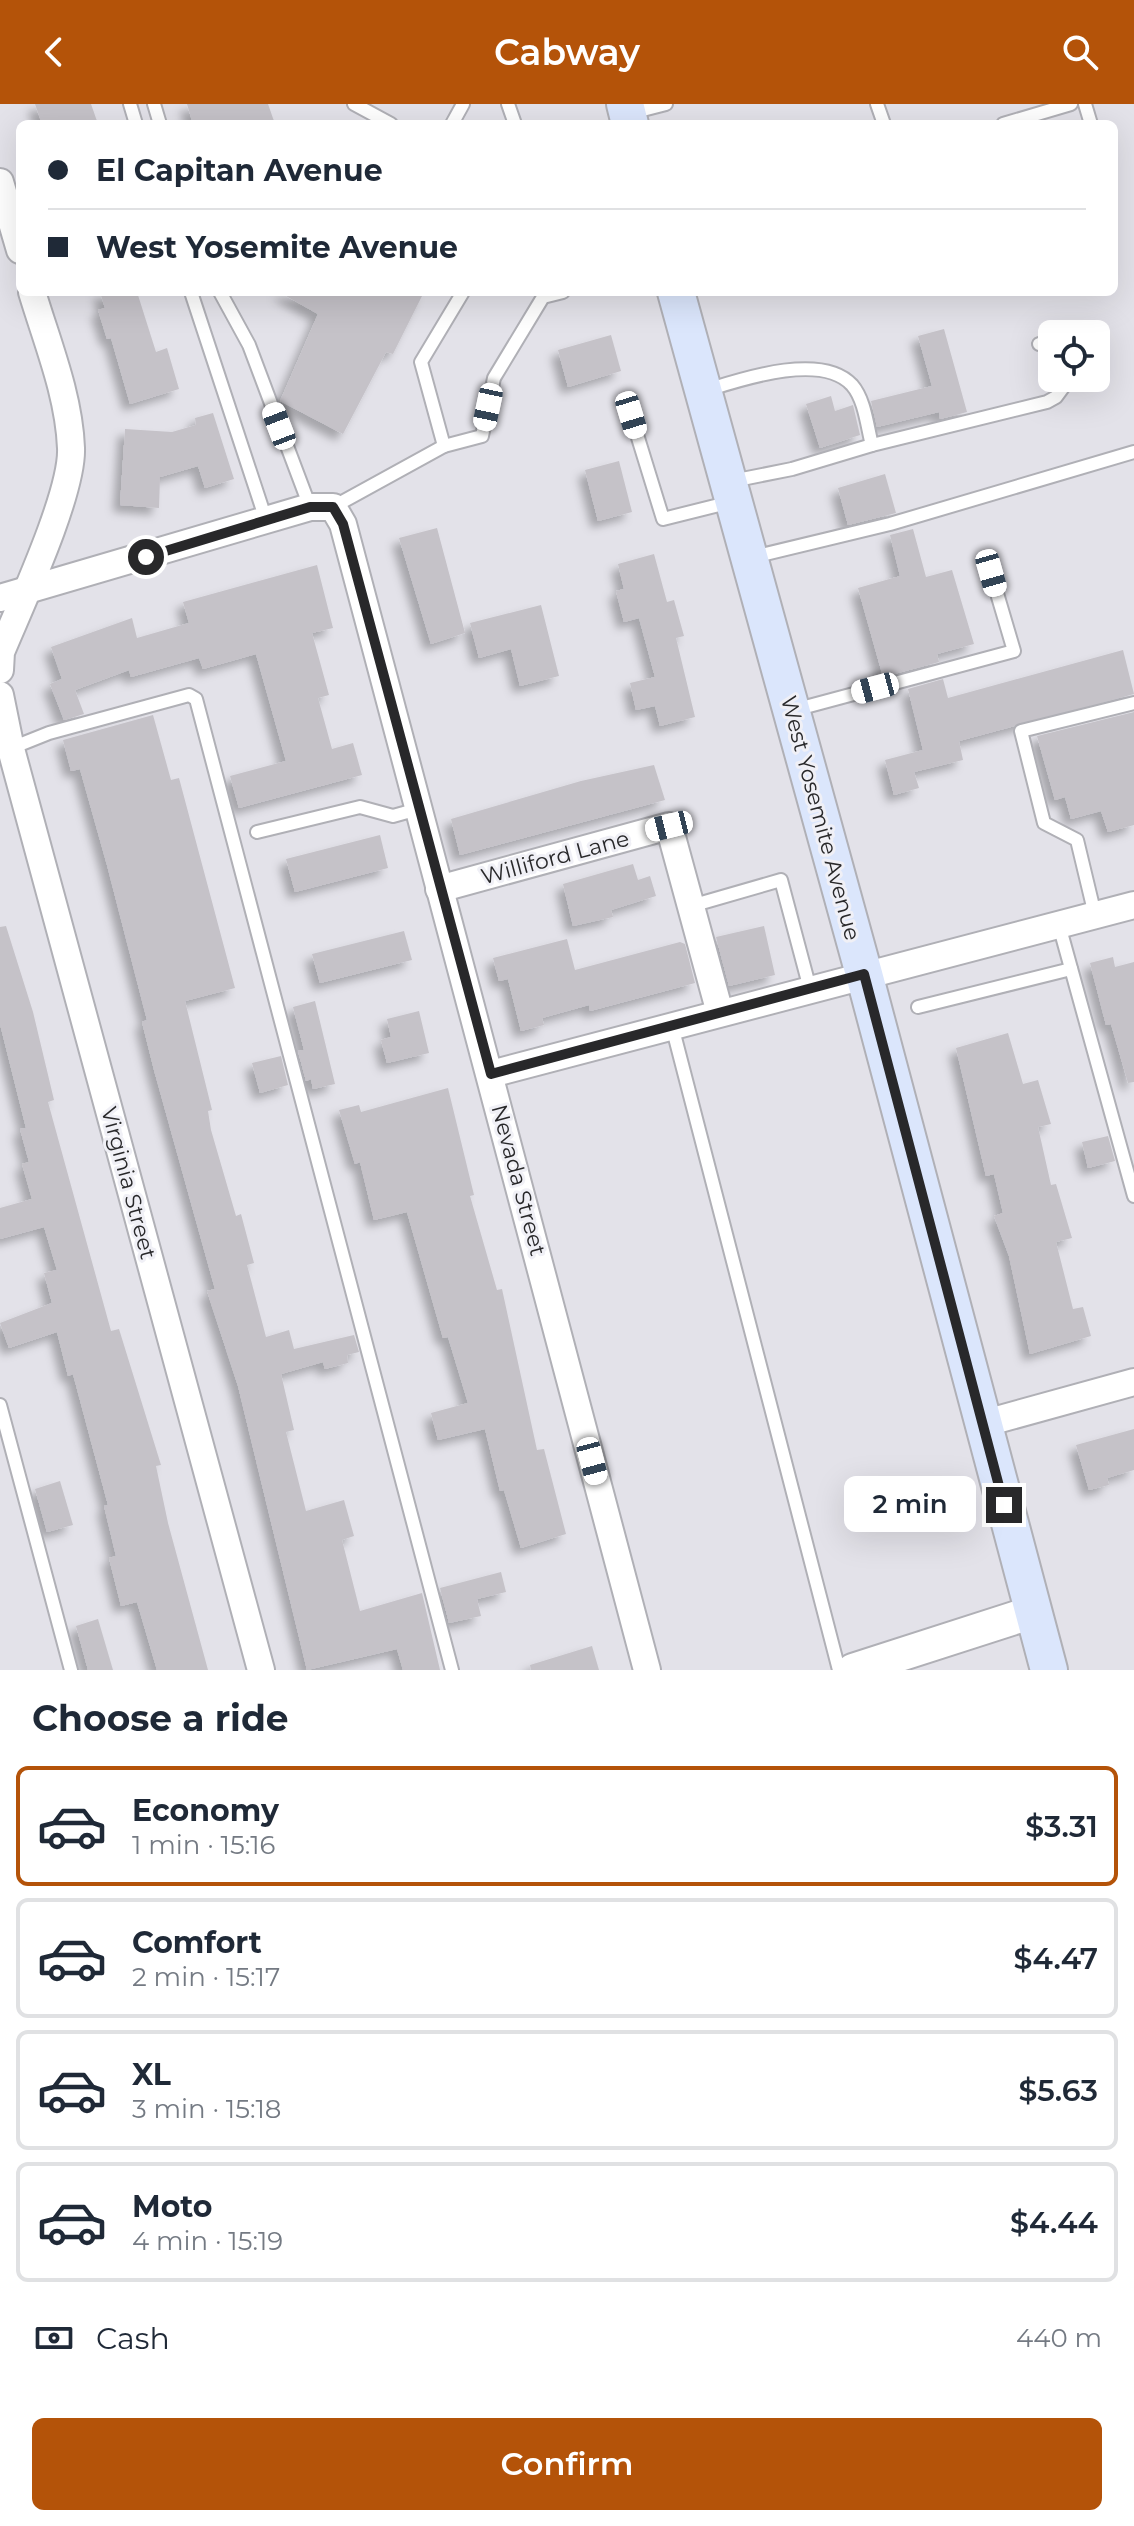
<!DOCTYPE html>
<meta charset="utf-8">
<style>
body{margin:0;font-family:Montserrat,sans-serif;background:#f6f6f7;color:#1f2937;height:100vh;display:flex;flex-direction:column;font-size:30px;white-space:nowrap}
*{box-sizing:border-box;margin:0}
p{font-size:26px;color:#747a83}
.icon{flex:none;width:44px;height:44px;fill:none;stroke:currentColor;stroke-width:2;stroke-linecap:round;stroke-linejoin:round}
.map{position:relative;height:1566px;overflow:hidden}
.drawer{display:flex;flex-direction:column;background:#fff;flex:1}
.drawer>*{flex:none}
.banner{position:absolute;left:16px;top:16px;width:1102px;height:176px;border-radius:12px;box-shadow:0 8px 32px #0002;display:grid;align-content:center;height:176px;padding:0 32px;background:#fff}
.tools{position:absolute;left:1038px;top:216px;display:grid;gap:16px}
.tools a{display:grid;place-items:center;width:72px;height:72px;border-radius:12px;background:#fff;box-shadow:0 8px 32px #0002;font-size:40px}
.end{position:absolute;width:36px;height:36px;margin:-18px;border:10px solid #28282a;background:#fff;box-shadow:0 0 0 4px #fff}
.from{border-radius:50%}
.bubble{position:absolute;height:56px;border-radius:12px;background:#fff;box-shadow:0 8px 32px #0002;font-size:26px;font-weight:600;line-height:56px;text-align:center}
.car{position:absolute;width:24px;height:48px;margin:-24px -12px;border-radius:10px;box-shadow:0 0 6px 2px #0007;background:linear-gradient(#fff 24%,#345 0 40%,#fff 0 76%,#345 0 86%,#fff 0)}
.banner b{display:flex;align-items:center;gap:28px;height:76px;font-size:30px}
.banner b+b{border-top:2px solid #e0e1e3}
.banner i{width:20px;height:20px;background:#1f2937}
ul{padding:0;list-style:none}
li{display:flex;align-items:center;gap:24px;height:120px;margin:0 16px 12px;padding:0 16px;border:4px solid #e0e1e3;border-radius:12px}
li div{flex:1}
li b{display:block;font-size:30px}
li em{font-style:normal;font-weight:600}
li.current{border-color:#b45309}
li>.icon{width:72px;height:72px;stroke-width:1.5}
h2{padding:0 32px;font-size:36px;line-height:96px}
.pay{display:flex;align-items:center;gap:20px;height:88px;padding:0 32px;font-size:30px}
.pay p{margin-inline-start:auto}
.primary-button{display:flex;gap:16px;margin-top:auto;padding:16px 32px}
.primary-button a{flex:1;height:92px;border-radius:12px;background:#b45309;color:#fff;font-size:32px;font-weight:600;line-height:92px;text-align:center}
header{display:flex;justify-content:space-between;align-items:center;height:104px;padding:0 32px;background:#b45309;color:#fff;font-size:36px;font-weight:600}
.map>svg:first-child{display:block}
.building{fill:#c5c2c8;filter:url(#shadow)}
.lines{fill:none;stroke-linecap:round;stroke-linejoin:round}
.service-casing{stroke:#b0b0b6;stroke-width:16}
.minor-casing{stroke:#b0b0b6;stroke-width:30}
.tertiary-casing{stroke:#b0b0b6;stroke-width:36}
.secondary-casing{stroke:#b0b0b6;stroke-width:40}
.service{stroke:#fff;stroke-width:12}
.minor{stroke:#fff;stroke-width:26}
.tertiary{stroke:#fff;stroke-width:32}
.secondary{stroke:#dbe6fc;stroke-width:36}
.route{stroke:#28282a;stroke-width:10}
.labels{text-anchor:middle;stroke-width:6;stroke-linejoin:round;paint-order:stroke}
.street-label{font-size:22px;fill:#28282a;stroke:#f0f0f6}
</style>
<header><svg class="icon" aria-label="back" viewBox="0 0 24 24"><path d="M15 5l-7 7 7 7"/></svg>Cabway<svg class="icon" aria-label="search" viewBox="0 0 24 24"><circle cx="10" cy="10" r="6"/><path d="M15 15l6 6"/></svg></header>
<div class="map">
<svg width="1134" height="1566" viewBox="0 0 1134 1566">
<defs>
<filter id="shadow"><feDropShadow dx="-7" dy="7" stdDeviation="4" flood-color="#0004"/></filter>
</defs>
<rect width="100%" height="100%" fill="#e3e2e9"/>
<g class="building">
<path d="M 35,0 L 91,0 L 98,20 L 42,20 Z"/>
<path d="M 187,0 L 268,0 L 275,20 L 193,20 Z"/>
<path d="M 100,188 L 137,188 L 156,248 L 167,244 L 179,285 L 130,300 L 111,234 L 107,235 L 98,206 L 105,204 Z"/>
<path d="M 279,188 L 424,188 L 393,250 L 386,248 L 343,330 L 280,297 L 318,210 Z"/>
<path d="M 944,225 L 967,308 L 940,315 L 939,308 L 877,323 L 871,297 L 932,282 L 918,232 Z"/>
<path d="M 611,231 L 621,267 L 568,283 L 558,246 Z"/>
<path d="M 831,292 L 835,307 L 853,301 L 860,331 L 820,344 L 806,300 Z"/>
<path d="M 213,309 L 234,375 L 205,384 L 198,362 L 160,373 L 159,404 L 120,401 L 125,325 L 172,328 L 196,321 L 195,314 Z"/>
<path d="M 619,357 L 632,408 L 598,417 L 585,366 Z"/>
<path d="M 885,370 L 896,409 L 848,421 L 838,384 Z"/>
<path d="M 437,424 L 465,529 L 431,540 L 399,434 Z"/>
<path d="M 913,425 L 926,473 L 952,466 L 974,540 L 937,550 L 939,558 L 883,573 L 858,484 L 900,472 L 890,431 Z"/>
<path d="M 654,450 L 667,498 L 674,496 L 684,532 L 676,534 L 695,613 L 660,622 L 655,602 L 636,606 L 630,579 L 655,573 L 639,514 L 624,518 L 616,487 L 624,485 L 618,460 Z"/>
<path d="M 317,461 L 333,524 L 312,529 L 329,591 L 318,594 L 332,645 L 353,639 L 362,671 L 239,704 L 230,672 L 286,657 L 256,550 L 203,565 L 199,554 L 131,573 L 129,566 L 75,586 L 84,610 L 64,616 L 50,580 L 62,575 L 51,543 L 132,514 L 137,534 L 189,519 L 183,498 Z"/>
<path d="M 541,501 L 559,572 L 520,582 L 511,545 L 479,554 L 470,519 Z"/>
<path d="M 1123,546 L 1134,590 L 959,637 L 963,656 L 914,668 L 919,684 L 894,691 L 885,656 L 923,646 L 908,585 L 943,575 L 948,594 Z"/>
<path d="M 1134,608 L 1134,721 L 1108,728 L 1101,707 L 1071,715 L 1065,693 L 1055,696 L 1037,632 Z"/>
<path d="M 153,611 L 171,676 L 179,674 L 235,884 L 185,897 L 212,1006 L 208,1007 L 211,1026 L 236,1112 L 241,1110 L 254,1159 L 247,1161 L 266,1233 L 289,1226 L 294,1245 L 354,1231 L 359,1248 L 347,1251 L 348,1259 L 325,1265 L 323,1258 L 281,1270 L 294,1326 L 286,1328 L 306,1407 L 344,1396 L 354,1432 L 342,1436 L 360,1507 L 422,1489 L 440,1566 L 403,1566 L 397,1545 L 307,1566 L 238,1282 L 207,1187 L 215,1185 L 154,966 L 142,918 L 147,916 L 107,761 L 80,665 L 71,667 L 63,636 Z"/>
<path d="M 654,661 L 665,696 L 460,751 L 451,715 L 581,677 Z"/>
<path d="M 380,731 L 388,764 L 295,788 L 286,755 Z"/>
<path d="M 633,760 L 638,776 L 650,772 L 656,792 L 611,806 L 613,813 L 573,822 L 563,780 Z"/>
<path d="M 6,822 L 33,908 L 54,996 L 48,998 L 111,1227 L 119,1225 L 161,1361 L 156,1362 L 168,1419 L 208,1566 L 157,1566 L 137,1498 L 121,1502 L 109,1454 L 116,1452 L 104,1402 L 108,1401 L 73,1270 L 68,1272 L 57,1228 L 9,1244 L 0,1219 L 52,1199 L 44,1169 L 57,1166 L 44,1123 L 0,1135 L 0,1104 L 32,1095 L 22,1060 L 29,1058 L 20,1025 L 26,1024 L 0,920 L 0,823 Z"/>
<path d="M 764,822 L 775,871 L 729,882 L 716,833 Z"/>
<path d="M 404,827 L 412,856 L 320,879 L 312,850 Z"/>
<path d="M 567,835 L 575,866 L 680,838 L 685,840 L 695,879 L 590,907 L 589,901 L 542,914 L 544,921 L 521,927 L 508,875 L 499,877 L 493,854 Z"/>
<path d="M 1113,853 L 1115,863 L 1134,858 L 1134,978 L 1128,979 L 1111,920 L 1106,921 L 1090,859 Z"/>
<path d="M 315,897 L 335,980 L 313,985 L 311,975 L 306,977 L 298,947 L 304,946 L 293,903 Z"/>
<path d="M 419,907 L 429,949 L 387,959 L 381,936 L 391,933 L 387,915 Z"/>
<path d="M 1008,929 L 1023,980 L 1038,976 L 1051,1020 L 1038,1023 L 1051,1081 L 1056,1080 L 1072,1134 L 1056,1138 L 1073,1205 L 1083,1203 L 1091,1232 L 1030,1250 L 1009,1152 L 994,1112 L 1003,1109 L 994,1070 L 986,1072 L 956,944 Z"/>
<path d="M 281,952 L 288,981 L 260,989 L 252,959 Z"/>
<path d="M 448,984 L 474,1091 L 470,1092 L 497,1186 L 502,1185 L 537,1346 L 544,1345 L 566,1430 L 521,1444 L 504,1386 L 500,1387 L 485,1325 L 438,1336 L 431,1309 L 468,1299 L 448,1233 L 443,1234 L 407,1108 L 374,1116 L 360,1058 L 355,1060 L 339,1006 L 359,1001 L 361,1008 Z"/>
<path d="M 1108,1032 L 1115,1057 L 1088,1064 L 1082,1038 Z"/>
<path d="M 1134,1325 L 1134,1366 L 1107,1374 L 1109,1381 L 1089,1386 L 1076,1341 Z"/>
<path d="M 60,1377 L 73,1421 L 47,1428 L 35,1385 Z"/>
<path d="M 501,1468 L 506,1488 L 477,1495 L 481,1512 L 449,1519 L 440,1484 Z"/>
<path d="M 98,1515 L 113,1566 L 88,1566 L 76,1522 Z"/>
<path d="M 592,1542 L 599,1566 L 531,1566 L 530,1561 Z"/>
</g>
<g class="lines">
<defs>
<g id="service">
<path d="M 130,0 L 136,20"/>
<path d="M 154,0 L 160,20"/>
<path d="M 354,0 L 391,20"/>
<path d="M 508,0 L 515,20"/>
<path d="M 877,0 L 884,20"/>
<path d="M 1085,0 L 1091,20"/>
<path d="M 631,9 L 666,0"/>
<path d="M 452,20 L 463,0"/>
<path d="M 1003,20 L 1071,0"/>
<path d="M 191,188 L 266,416"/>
<path d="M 220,188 L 249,241 L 310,403"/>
<path d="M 463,188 L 421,258 L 444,342 L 482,332 L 494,274 L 543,193 L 563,188"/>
<path d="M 1039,240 L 1052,237"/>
<path d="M 707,286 C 742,275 822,248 852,281 C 865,296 867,322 872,341"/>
<path d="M 631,311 L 663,415 L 731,398"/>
<path d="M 732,377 L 792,365 L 872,341 L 1047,298 L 1056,293 L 1070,274"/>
<path d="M 333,403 L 444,342"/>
<path d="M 753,453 L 890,420 L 1134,348"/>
<path d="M 794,606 L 1014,547 L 991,469"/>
<path d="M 9,645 L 49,629 L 189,591 L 196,595 L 452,1566"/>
<path d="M 257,728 L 360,703 L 393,712 L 418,705"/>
<path d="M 691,802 L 781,776 L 810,885"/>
<path d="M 1095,811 L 1077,736 L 1044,719 L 1021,627 L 1134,599"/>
<path d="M 1059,821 L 1134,1092"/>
<path d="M 918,903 L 1071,865"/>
<path d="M 672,922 L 839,1566"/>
<path d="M 0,1301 L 71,1566"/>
</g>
<g id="minor">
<path d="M 0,78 L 20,146"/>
<path d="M 0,494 L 310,403 L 333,403 L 343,420 L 647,1566"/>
<path d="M 0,566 L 1,548 C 20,502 73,389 71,344 C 69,291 47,238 32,188"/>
<path d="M 0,591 L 11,645 L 261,1566"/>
<path d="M 439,785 L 669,722 L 720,909"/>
<path d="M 491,970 L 1134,801"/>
<path d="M 982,1320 L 1134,1278"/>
</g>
<path id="tertiary" d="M 853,1566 L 1033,1508"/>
<g id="secondary">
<path d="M 625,0 L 630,20"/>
<path d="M 676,188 L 864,870 L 1049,1566"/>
</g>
</defs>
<use href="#service" class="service-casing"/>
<use href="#minor" class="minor-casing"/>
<use href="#tertiary" class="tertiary-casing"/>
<use href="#secondary" class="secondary-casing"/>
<use href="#service" class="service"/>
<use href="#minor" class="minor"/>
<use href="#tertiary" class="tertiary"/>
<use href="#secondary" class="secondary"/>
</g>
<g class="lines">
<path class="route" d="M 146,453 L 310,403 L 333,403 L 343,420 L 491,970 L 864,870 L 1004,1401"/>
</g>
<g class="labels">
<g class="street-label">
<text transform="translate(821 714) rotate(75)" y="8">West Yosemite Avenue</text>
<text transform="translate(555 753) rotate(-15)" y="8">Williford Lane</text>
<text transform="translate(519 1076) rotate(75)" y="8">Nevada Street</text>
<text transform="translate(129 1079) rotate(75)" y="8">Virginia Street</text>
</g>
</g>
</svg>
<div class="tools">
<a><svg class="icon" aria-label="locate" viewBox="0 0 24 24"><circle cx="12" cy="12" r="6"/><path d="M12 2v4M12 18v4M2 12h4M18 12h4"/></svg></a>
</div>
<i class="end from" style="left:146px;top:453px"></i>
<i class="end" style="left:1004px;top:1401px"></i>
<div class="bubble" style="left:844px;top:1372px;width:132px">2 min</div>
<i class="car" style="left:488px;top:303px;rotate:192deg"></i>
<i class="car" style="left:631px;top:311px;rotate:163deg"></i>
<i class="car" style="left:279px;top:322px;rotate:339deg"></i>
<i class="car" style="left:991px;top:469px;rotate:164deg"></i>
<i class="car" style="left:875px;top:584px;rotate:255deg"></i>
<i class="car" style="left:669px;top:722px;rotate:256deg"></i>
<i class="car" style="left:592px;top:1357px;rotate:165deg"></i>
<div class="banner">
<b><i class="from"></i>El Capitan Avenue</b>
<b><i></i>West Yosemite Avenue</b>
</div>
</div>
<section class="drawer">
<h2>Choose a ride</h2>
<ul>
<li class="current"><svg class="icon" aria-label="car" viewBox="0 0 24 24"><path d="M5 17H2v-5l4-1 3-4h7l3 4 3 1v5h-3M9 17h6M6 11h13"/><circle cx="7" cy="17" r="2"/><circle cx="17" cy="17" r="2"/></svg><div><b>Economy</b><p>1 min · 15:16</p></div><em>$3.31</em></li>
<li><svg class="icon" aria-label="car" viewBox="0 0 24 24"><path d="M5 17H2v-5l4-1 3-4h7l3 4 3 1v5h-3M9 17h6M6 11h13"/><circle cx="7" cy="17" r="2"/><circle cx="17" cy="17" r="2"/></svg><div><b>Comfort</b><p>2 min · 15:17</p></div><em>$4.47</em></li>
<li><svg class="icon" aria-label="car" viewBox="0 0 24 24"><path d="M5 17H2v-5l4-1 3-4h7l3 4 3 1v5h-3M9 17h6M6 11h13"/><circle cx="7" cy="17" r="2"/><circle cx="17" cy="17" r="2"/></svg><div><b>XL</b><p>3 min · 15:18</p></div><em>$5.63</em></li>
<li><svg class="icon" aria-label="car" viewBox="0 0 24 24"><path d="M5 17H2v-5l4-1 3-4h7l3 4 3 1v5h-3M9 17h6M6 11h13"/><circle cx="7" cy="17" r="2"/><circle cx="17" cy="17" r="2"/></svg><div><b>Moto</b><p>4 min · 15:19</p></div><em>$4.44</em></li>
</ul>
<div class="pay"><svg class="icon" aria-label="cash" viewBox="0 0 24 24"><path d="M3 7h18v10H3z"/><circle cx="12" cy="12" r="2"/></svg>Cash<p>440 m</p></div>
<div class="primary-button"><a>Confirm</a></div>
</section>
